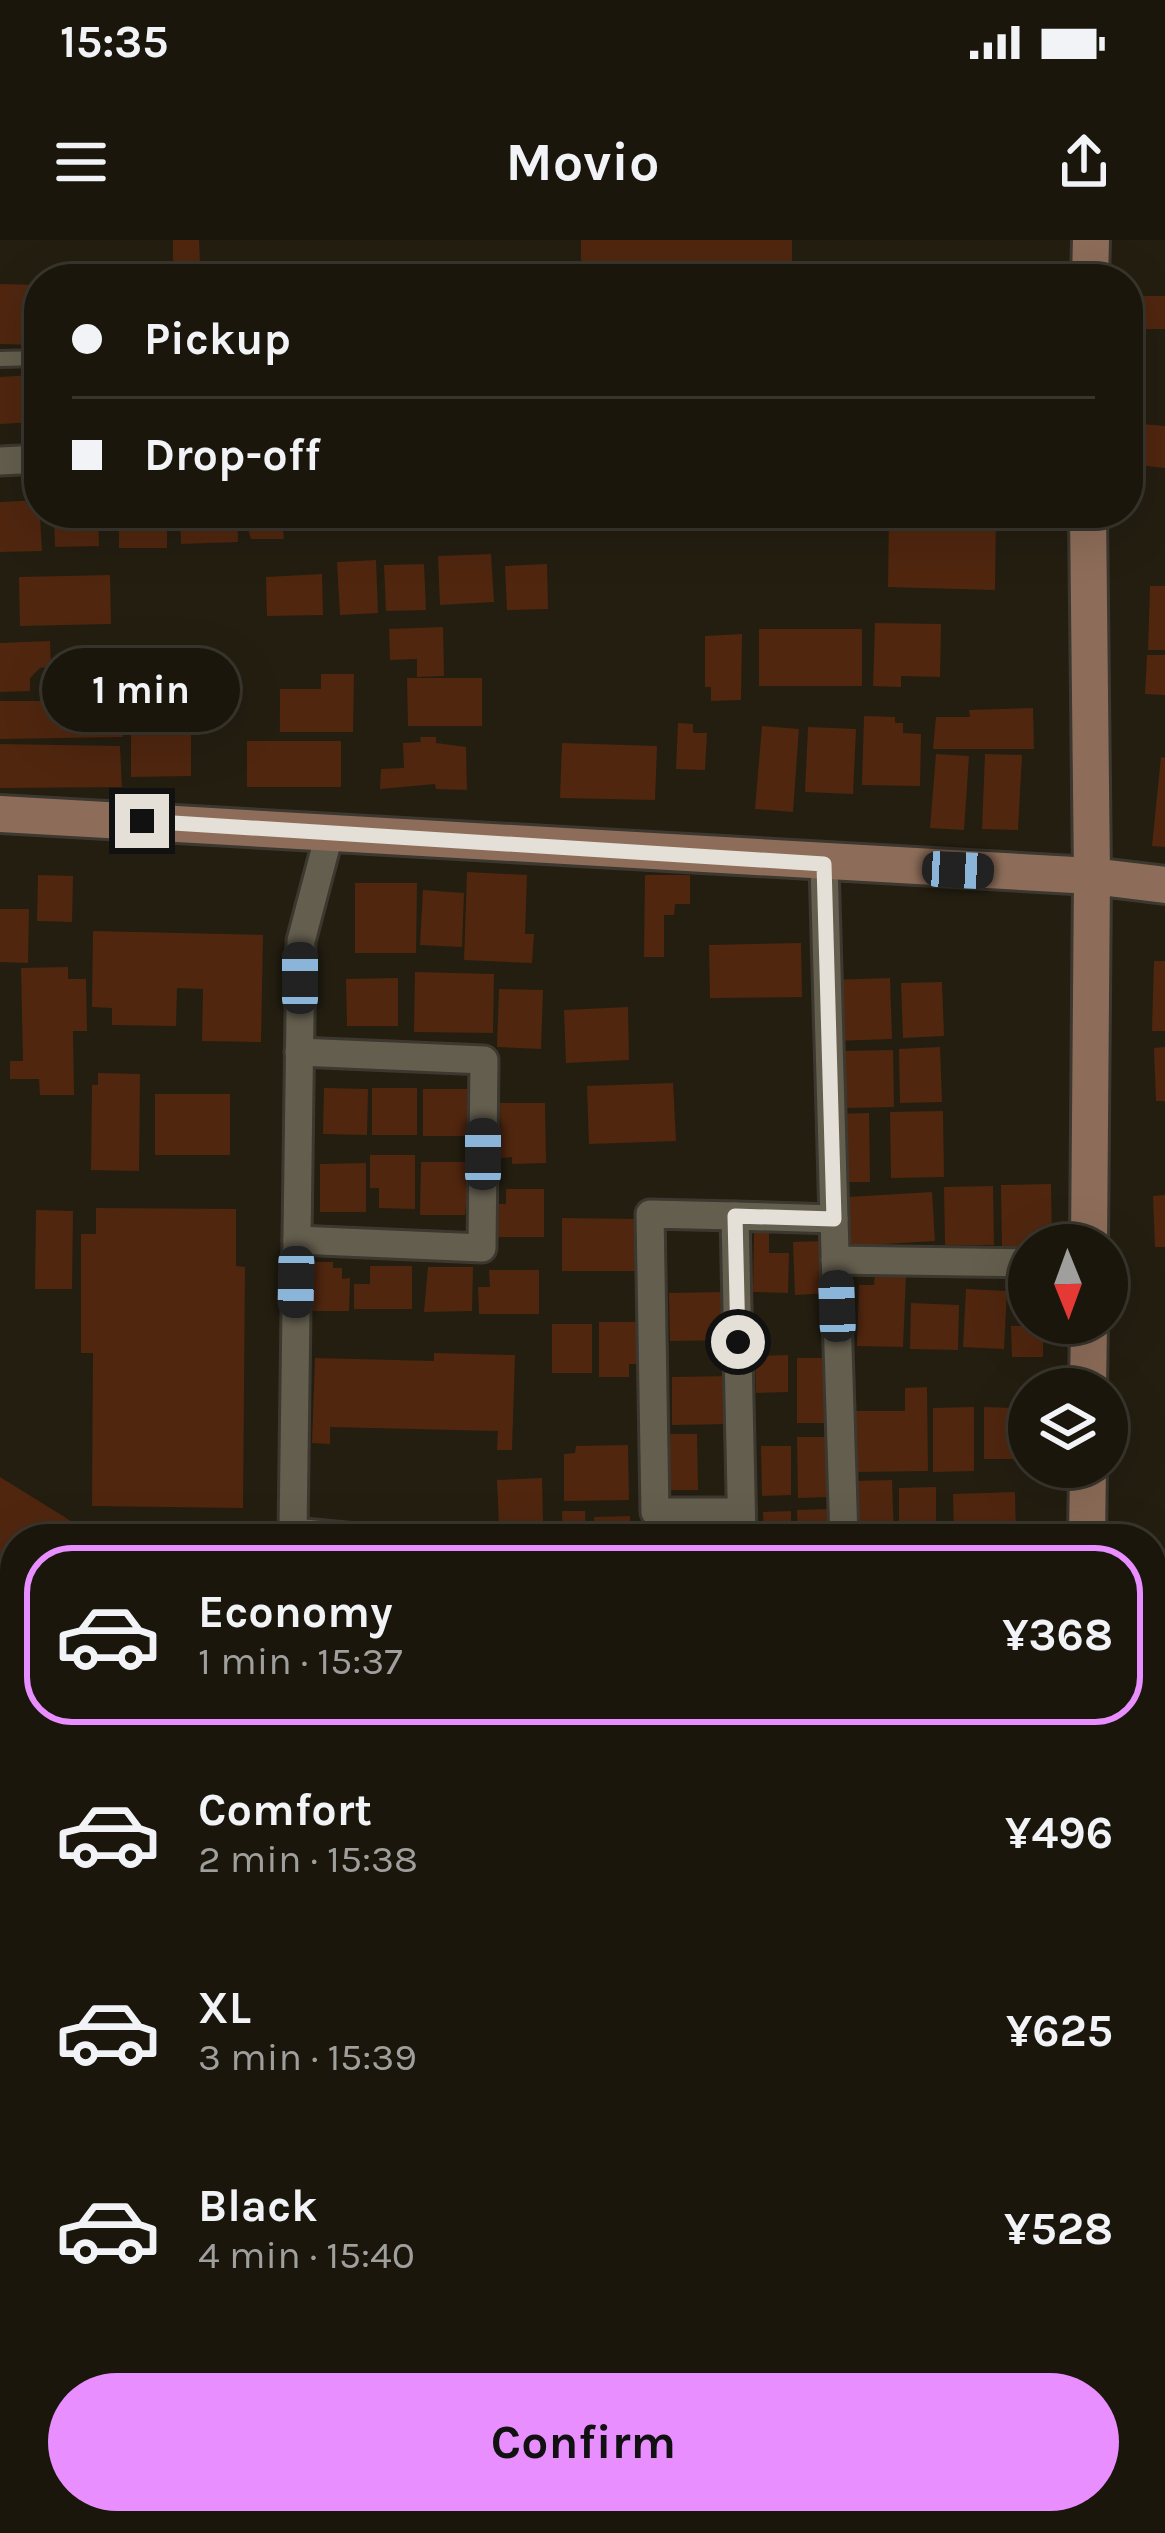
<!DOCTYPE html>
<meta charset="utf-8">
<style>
body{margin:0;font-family:Karla,sans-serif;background:#27231a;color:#f1f3f6;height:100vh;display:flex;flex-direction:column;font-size:45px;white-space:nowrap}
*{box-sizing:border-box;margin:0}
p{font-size:39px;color:#9f9f9d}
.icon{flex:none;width:66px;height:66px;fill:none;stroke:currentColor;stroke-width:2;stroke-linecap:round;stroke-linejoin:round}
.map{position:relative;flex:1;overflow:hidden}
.details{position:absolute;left:0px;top:1284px;width:1167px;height:1011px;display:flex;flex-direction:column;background:#1a160c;border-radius:48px 48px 0 0;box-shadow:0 12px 48px #0002,0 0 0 3px #38352d}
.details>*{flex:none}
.hud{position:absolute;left:24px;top:24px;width:1119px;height:264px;border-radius:48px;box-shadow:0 12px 48px #0002,0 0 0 3px #38352d;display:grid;align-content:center;height:264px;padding:0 48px;background:#1a160c}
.needle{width:78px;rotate:179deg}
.controls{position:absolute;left:1008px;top:984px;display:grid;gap:24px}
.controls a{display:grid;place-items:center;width:120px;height:120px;border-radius:50%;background:#1a160c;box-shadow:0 12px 48px #0002,0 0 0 3px #38352d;font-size:60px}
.end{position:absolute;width:54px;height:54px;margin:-27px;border:15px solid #e4e0d7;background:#111;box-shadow:0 0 0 6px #111}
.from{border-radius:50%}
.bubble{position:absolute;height:84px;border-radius:42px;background:#1a160c;box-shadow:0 12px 48px #0002,0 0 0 3px #38352d;font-size:39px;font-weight:700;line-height:84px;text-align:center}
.car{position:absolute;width:36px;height:72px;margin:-36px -18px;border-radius:15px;box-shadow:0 0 9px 3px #0007;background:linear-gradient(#222 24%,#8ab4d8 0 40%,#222 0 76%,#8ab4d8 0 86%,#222 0)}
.hud b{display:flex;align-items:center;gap:42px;height:114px;font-size:45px}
.hud b+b{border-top:3px solid #38352d}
.hud i{width:30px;height:30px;background:#f1f3f6}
ul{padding:21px 0 0;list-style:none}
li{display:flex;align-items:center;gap:36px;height:180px;margin:0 24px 18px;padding:0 24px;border:6px solid transparent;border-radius:48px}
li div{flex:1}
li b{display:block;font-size:45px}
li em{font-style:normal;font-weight:700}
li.active{border-color:#e88eff}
li>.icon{width:108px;height:108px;stroke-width:1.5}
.cta{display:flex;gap:24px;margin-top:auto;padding:24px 48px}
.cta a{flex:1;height:138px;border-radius:72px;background:#e88eff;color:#111;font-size:48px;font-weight:700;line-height:138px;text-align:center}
.status{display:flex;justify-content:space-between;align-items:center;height:84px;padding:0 60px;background:#1a160c;direction:ltr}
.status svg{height:33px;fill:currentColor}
header{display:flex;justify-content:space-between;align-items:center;height:156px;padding:0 48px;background:#1a160c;font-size:54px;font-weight:700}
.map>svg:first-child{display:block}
.building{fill:#50260f}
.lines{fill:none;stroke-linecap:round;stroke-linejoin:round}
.lane-casing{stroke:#3c382f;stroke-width:20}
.street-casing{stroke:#3c382f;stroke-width:33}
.secondary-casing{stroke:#3c382f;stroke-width:42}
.lane{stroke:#645e4e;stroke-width:14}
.street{stroke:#645e4e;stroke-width:27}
.secondary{stroke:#8d6d59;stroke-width:36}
.rail{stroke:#b9b5ab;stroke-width:9}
.route{stroke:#e4e0d7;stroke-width:15}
</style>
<div class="status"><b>15:35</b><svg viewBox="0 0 49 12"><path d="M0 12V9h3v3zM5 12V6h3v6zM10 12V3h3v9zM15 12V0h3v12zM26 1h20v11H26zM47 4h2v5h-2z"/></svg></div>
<header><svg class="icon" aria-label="menu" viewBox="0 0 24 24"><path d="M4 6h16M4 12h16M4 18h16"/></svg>Movio<svg class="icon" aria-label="share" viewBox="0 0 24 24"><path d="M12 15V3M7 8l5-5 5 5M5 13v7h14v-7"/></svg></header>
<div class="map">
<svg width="1165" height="2293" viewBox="0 0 1165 2293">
<rect width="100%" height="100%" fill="#231e10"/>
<g class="building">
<path d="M 173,0 L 199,0 L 200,23 L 173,24 Z"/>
<path d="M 581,0 L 792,0 L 792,26 L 819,28 L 819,39 L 581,39 Z"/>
<path d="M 527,29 L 527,39 L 360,39 L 360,30 Z"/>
<path d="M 0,44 L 39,45 L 39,105 L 0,104 Z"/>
<rect x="1141" y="56" width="24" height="33"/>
<path d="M 32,135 L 35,182 L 0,184 L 0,137 Z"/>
<path d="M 1141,184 L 1165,186 L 1165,228 L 1137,225 Z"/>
<path d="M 39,260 L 42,311 L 0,312 L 0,262 Z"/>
<path d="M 54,273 L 98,273 L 99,306 L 55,307 Z"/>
<rect x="119" y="273" width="48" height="35"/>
<path d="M 180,273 L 237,273 L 238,302 L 181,304 Z"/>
<path d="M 243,273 L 281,273 L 284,299 L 251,299 Z"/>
<path d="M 486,273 L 547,273 L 547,287 L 487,290 Z"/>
<path d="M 579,273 L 818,273 L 818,282 L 620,281 L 619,287 L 608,287 L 608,278 L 579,279 Z"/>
<path d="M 889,273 L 996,273 L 995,350 L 888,347 Z"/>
<path d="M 491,314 L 494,362 L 440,365 L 438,316 Z"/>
<path d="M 376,320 L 378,373 L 340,375 L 337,322 Z"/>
<path d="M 424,324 L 426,370 L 386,371 L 384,325 Z"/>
<path d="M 547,324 L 548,369 L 507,370 L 505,326 Z"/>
<path d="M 322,334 L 323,375 L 267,376 L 266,337 Z"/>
<path d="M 110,335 L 111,384 L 20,386 L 19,337 Z"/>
<path d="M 1150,346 L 1165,346 L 1165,410 L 1148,410 Z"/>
<path d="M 875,383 L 941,384 L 940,437 L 901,436 L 901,447 L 873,446 Z"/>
<path d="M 443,387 L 444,436 L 417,437 L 417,419 L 390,420 L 389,389 Z"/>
<rect x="759" y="389" width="103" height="57"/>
<path d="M 742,394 L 741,460 L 711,461 L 711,447 L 705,447 L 705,396 Z"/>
<path d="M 50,401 L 51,427 L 40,428 L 30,438 L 30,451 L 0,452 L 0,403 Z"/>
<path d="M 191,410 L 191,536 L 131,537 L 131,415 Z"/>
<path d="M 1147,415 L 1165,415 L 1165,455 L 1145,454 Z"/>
<path d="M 321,434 L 354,434 L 353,492 L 280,492 L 280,449 L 321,449 Z"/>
<path d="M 407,438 L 482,438 L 482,486 L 408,486 Z"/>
<path d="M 123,440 L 123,497 L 0,499 L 0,461 L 42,461 L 42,441 Z"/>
<path d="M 1033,468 L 1034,509 L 933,509 L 936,477 L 970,477 L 969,470 Z"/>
<path d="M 864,476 L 895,477 L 895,483 L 903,483 L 903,493 L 921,494 L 920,546 L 862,545 Z"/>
<path d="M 678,483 L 693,484 L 693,493 L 707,493 L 705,530 L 676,529 Z"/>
<path d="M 762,486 L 799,489 L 793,572 L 755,569 Z"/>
<path d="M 808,487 L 856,489 L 853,554 L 805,552 Z"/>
<path d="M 420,497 L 436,497 L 436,503 L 466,507 L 467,550 L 436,549 L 435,544 L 380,549 L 381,529 L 404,528 L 403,503 L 421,502 Z"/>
<rect x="247" y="501" width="94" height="46"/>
<path d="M 562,503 L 657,506 L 655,560 L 560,558 Z"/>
<path d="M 0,504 L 120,506 L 122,547 L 0,548 Z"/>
<path d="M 936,514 L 969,516 L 964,590 L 930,588 Z"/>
<path d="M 985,514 L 1022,515 L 1018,590 L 982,589 Z"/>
<path d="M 1161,517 L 1165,518 L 1165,607 L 1152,606 Z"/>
<path d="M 467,632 L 527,635 L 525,694 L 534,694 L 532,723 L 464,720 Z"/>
<path d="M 38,635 L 73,636 L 72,682 L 37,681 Z"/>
<path d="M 645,635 L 690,635 L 690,664 L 675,664 L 674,675 L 664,675 L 664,717 L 644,717 Z"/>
<path d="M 355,643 L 417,643 L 416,713 L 355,713 Z"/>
<path d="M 423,650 L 464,653 L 462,707 L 420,705 Z"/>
<path d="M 0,669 L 29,669 L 28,723 L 0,722 Z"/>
<path d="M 93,691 L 263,695 L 261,802 L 202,801 L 203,749 L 177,748 L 176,786 L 112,785 L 112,768 L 92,767 Z"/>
<path d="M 801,703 L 802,757 L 710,758 L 709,705 Z"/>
<path d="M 1154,721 L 1165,721 L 1165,791 L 1152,791 Z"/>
<path d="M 68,727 L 68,739 L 86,739 L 87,791 L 73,791 L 74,855 L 40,855 L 39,839 L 10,839 L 10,821 L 23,821 L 21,728 Z"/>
<path d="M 415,732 L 494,734 L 493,793 L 414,792 Z"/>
<path d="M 398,738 L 398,786 L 347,786 L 346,739 Z"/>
<path d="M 890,738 L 892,799 L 834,801 L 831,740 Z"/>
<path d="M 942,742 L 944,796 L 903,798 L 901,743 Z"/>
<path d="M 499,749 L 543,750 L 541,809 L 497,807 Z"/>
<path d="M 628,767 L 629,820 L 566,823 L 564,770 Z"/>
<path d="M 940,807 L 942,862 L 900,863 L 899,809 Z"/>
<path d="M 1165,807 L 1165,861 L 1156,861 L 1154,808 Z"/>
<path d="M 893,810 L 894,867 L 844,868 L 842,811 Z"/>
<path d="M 98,833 L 140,834 L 139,931 L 91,930 L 92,845 L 98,845 Z"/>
<path d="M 673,843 L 676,901 L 589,904 L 587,846 Z"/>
<path d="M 324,848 L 368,849 L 367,895 L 323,894 Z"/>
<rect x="372" y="848" width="45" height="47"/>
<path d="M 423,849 L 469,849 L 470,896 L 423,896 Z"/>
<rect x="155" y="854" width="75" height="61"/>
<path d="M 500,863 L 545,863 L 546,923 L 512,924 L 512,917 L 501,918 Z"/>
<path d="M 943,871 L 944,937 L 891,938 L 890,872 Z"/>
<path d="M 869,873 L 870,942 L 838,942 L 838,874 Z"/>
<path d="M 370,915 L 415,915 L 415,969 L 379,968 L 379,948 L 370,948 Z"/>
<path d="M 421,922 L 470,922 L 465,975 L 420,975 Z"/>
<path d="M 366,923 L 366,972 L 320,972 L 320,924 Z"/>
<path d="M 1051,944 L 1052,1005 L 1002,1008 L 1001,945 Z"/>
<path d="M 993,946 L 994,1005 L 945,1005 L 944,947 Z"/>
<path d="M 506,949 L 544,949 L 544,997 L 495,997 L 496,964 L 506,964 Z"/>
<path d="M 932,952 L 935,1001 L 851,1006 L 848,957 Z"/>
<path d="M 1165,955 L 1165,1007 L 1155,1007 L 1153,956 Z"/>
<path d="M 96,968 L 236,969 L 236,1026 L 245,1027 L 243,1268 L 92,1266 L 93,1113 L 81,1113 L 81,994 L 96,994 Z"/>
<path d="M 36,970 L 73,971 L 72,1049 L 35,1049 Z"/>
<path d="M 562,978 L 639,979 L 639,1031 L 562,1031 Z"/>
<path d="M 754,993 L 769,993 L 769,1013 L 789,1013 L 788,1053 L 753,1052 Z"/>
<path d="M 827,1001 L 829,1053 L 795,1055 L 793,1002 Z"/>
<path d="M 302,1022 L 333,1022 L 333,1028 L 342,1028 L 342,1039 L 350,1038 L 349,1071 L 301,1071 Z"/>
<path d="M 370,1026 L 412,1026 L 412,1069 L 354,1069 L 354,1044 L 370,1044 Z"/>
<path d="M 428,1027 L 473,1027 L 472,1071 L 424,1072 Z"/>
<path d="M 489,1030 L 539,1030 L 539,1074 L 479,1074 L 478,1047 L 490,1047 Z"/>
<path d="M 875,1033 L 906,1035 L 903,1107 L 857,1106 L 859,1045 L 874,1045 Z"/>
<path d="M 966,1049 L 1007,1051 L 1004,1109 L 963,1107 Z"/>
<path d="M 725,1052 L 726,1100 L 670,1101 L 669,1053 Z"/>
<path d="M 1021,1054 L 1029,1054 L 1029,1083 L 1043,1083 L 1043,1117 L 1012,1117 L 1011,1086 L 1021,1086 Z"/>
<path d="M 911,1063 L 959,1065 L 958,1110 L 910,1109 Z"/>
<path d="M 599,1082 L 640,1082 L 640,1124 L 629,1124 L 629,1137 L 599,1137 Z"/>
<rect x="552" y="1084" width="40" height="49"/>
<path d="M 434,1113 L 515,1115 L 512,1210 L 497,1210 L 498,1191 L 330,1187 L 330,1204 L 312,1203 L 315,1118 L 434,1121 Z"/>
<path d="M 788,1115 L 788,1152 L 756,1153 L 755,1116 Z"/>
<rect x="797" y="1118" width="30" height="65"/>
<path d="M 733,1136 L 733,1184 L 672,1185 L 672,1137 Z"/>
<path d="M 927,1147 L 928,1231 L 855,1232 L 854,1171 L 905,1171 L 905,1148 Z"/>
<path d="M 974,1167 L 974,1231 L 933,1232 L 933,1168 Z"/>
<path d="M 984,1167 L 1014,1168 L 1014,1219 L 984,1219 Z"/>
<path d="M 666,1194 L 697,1194 L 698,1250 L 667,1250 Z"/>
<path d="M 797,1197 L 828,1197 L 829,1257 L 798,1258 Z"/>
<path d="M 628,1205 L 629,1260 L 564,1261 L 564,1214 L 575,1213 L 576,1206 Z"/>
<path d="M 761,1206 L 791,1206 L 791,1255 L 762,1256 Z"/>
<path d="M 0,1237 L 100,1299 L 15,1299 L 15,1396 L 0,1387 Z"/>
<path d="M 542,1238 L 543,1283 L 499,1285 L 497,1240 Z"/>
<path d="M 892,1240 L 894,1299 L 855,1299 L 853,1241 Z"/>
<path d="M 936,1247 L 936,1285 L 921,1285 L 921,1299 L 899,1299 L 899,1248 Z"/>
<path d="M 1015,1252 L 1016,1299 L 954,1299 L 953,1254 Z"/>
<path d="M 831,1269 L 831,1299 L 798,1299 L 797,1270 Z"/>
<path d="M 562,1271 L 585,1271 L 586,1299 L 563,1299 Z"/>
<path d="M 791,1271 L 791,1299 L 764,1299 L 763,1272 Z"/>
<path d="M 630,1276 L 630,1299 L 595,1299 L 594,1277 Z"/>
<path d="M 658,1277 L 702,1277 L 702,1299 L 659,1299 Z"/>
<path d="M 0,1488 L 15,1495 L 15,1532 L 11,1540 L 0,1535 Z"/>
<rect x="1152" y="1506" width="13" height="19"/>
<rect x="1152" y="1529" width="13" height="29"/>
<path d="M 0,1569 L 15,1573 L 15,1608 L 0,1605 Z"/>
<rect x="1152" y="1591" width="13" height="57"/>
<path d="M 0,1652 L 15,1655 L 6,1699 L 0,1698 Z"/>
<path d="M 7,1703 L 8,1761 L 0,1761 L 0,1704 Z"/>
<path d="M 1152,1894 L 1165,1895 L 1165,1968 L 1152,1968 Z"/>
<path d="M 0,2123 L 15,2128 L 1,2185 L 0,2185 Z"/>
<path d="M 192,2280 L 262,2280 L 260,2293 L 190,2293 Z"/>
<path d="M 443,2280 L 538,2280 L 537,2293 L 442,2293 Z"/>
<path d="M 556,2280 L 585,2280 L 584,2293 L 554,2293 Z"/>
<path d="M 595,2281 L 621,2284 L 620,2293 L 594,2293 Z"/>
</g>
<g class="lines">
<defs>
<path id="lane" d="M 0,119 L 39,118"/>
<g id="street">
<path d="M 0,221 L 39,219"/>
<path d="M 330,591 L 301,701 L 293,1292 L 367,1299"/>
<path d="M 735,976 L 650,974 L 655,1272 L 741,1272"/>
<path d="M 834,979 L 844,1299"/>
<path d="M 297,1000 L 482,1008 L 484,820 L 299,812"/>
<path d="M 835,1020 L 1029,1023"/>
<path d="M 742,1299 L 735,976 L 834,979 L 824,624"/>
<path d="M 1152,1331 L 1165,1329"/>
<path d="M 1152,1786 L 1165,1787"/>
<path d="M 0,2035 L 15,2038"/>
<path d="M 15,2190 L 15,2196"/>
<path d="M 0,2229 L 15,2238"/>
<path d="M 92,2280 L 117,2293"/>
<path d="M 1005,2280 L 1005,2293"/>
<path d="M 410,2293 L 411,2280"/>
<path d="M 1127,2293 L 1127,2280"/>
</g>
<g id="secondary">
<path d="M 1090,39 L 1091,0"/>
<path d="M 1088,273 L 1092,636 L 1089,1005"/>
<path d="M 0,574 L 1092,636 L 1165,645"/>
<path d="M 1088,1149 L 1089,1083"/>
<path d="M 1087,1299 L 1088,1227"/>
<path d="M 0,1427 L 15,1436"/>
<path d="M 1152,2206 L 1165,2218"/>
<path d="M 1062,2293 L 1062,2280"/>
</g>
</defs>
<use href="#lane" class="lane-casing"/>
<use href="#street" class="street-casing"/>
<use href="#secondary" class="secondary-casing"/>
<use href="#lane" class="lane"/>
<use href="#street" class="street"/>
<use href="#secondary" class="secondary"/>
<path class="rail" d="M 16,2280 L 37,2293"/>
</g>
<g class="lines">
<path class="route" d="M 142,581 L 824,624 L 834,979 L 735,976 L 738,1102"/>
</g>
</svg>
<div class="controls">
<a><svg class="needle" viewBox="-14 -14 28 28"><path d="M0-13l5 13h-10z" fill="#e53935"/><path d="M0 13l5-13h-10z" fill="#9f9f9d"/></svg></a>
<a><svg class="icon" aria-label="layers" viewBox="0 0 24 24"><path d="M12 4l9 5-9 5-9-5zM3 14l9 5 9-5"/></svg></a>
</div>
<i class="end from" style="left:738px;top:1102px"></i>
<i class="end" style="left:142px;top:581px"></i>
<div class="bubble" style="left:42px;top:408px;width:198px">1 min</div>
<i class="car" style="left:958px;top:630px;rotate:93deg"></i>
<i class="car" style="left:300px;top:738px;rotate:0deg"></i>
<i class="car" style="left:483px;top:914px;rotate:0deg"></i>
<i class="car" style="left:296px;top:1042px;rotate:181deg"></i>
<i class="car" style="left:837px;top:1066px;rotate:358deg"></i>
<div class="hud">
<b><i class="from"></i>Pickup</b>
<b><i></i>Drop-off</b>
</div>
<section class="details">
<ul>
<li class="active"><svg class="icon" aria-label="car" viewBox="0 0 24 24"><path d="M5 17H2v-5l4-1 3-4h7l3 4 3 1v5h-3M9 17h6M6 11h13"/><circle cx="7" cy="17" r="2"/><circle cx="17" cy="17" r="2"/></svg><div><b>Economy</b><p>1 min · 15:37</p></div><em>¥368</em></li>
<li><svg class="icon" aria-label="car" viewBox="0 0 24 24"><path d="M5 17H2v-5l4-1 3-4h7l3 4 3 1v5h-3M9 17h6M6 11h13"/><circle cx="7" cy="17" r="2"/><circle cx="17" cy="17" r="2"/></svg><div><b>Comfort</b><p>2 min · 15:38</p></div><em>¥496</em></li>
<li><svg class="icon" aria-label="car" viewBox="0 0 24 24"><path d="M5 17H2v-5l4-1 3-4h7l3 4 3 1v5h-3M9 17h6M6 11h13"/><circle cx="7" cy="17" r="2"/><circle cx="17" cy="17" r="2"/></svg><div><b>XL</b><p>3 min · 15:39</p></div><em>¥625</em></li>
<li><svg class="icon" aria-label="car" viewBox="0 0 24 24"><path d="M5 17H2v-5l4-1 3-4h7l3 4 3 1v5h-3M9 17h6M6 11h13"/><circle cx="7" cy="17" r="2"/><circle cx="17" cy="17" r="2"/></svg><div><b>Black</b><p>4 min · 15:40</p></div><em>¥528</em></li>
</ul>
<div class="cta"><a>Confirm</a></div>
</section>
</div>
